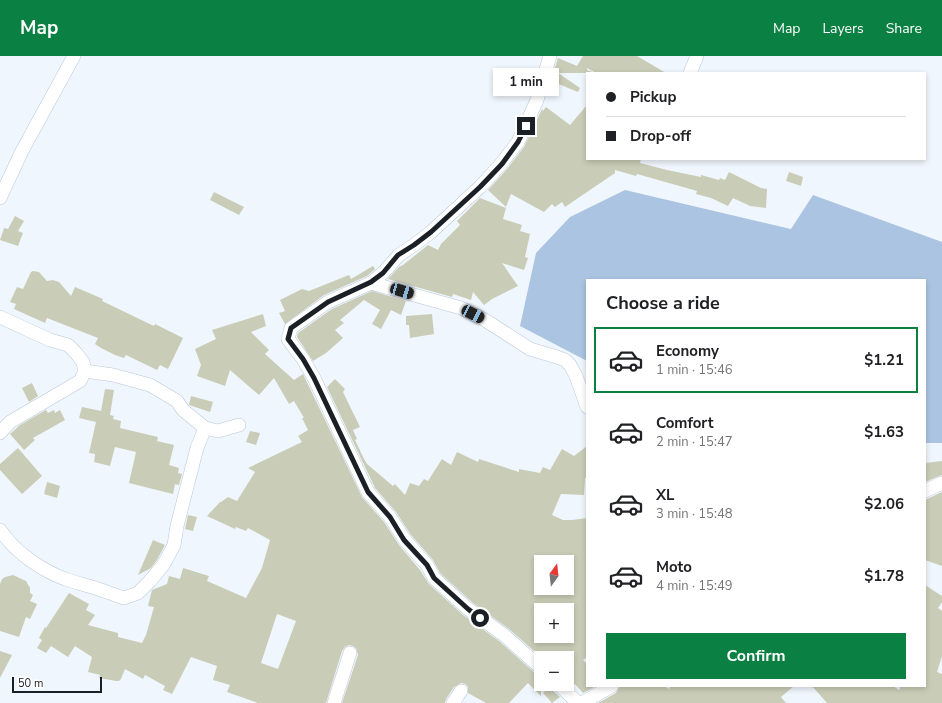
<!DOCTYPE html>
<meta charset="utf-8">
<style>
body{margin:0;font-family:"Nunito Sans",sans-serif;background:#f6f6f6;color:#202124;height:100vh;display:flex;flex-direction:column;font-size:15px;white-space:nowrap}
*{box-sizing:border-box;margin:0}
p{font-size:13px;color:#757577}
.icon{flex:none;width:22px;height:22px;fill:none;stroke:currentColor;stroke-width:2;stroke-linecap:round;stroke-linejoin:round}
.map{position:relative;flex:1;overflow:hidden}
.sheet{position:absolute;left:586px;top:223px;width:340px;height:408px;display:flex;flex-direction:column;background:#fff;border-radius:0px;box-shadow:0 2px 6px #0003}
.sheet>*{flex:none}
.top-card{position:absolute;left:586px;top:16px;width:340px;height:88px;border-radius:0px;box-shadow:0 2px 6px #0003;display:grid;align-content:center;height:88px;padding:0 20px;background:#fff}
.needle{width:26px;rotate:15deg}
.buttons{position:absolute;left:534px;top:499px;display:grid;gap:8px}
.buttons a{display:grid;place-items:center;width:40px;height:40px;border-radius:0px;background:#fff;box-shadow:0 2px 6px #0003;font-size:20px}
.scale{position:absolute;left:12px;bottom:10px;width:90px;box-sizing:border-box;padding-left:4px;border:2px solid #1b2026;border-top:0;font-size:11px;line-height:14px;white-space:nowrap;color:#1b2026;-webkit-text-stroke:3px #fff;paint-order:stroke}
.end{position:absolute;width:18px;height:18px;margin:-9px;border:5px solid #1b2026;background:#fff;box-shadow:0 0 0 2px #fff}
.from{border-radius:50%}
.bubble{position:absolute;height:28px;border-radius:0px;background:#fff;box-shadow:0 2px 6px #0003;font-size:13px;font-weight:700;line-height:28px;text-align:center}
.car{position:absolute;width:12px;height:24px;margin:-12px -6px;border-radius:5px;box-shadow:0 0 3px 1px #0007;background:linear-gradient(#222 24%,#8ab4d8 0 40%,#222 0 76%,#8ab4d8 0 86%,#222 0)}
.top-card b{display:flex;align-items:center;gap:14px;height:38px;font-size:15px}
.top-card b+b{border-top:1px solid #e0e0e0}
.top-card i{width:10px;height:10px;background:#202124}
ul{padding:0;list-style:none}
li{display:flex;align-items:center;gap:12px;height:66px;margin:0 8px 6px;padding:0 12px;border:2px solid transparent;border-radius:0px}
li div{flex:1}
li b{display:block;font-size:15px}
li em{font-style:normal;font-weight:700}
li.selected{border-color:#0b8043}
li>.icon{width:36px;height:36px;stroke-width:1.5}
h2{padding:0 20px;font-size:18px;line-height:48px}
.button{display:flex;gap:8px;margin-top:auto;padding:8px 20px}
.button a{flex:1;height:46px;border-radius:0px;background:#0b8043;color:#fff;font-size:16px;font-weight:700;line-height:46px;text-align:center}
header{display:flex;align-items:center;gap:24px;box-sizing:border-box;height:56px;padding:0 20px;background:#0b8043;color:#fff}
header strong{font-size:19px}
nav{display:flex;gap:22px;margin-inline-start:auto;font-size:14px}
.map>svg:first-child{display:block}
.forest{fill:#aac4e2}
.building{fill:#c9cdb7;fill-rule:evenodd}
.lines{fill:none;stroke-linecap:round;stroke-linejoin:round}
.minor-casing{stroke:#b9c8d9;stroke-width:14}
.minor{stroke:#fff;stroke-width:13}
.route{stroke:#1b2026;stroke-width:5}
</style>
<header>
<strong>Map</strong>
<nav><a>Map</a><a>Layers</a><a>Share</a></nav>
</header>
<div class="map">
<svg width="942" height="647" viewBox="0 0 942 647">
<rect width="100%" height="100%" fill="#f0f6fd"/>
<path class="forest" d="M 625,134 L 791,173 L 813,139 L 942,186 L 942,387 L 925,387 L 925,224 L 587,224 L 587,305 L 520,270 L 536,197 L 570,161 Z"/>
<g class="building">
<path d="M 583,0 L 637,0 L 666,17 L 596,17 L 587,12 L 587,14 L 595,17 L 558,17 L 580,32 L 578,36 L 551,25 L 558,2 L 577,10 Z"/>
<path d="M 587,49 L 587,103 L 641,103 L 640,107 L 667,114 L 701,121 L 701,119 L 719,124 L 720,122 L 725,124 L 729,116 L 761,132 L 767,133 L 766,152 L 750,150 L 733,142 L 728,150 L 711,142 L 696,138 L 697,135 L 676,129 L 637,118 L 636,120 L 615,114 L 615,117 L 565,151 L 562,146 L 555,151 L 552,148 L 544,156 L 511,138 L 506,151 L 488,134 L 507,113 L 524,91 L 542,53 L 543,55 L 546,51 L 570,69 Z"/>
<path d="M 789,116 L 803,121 L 801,130 L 786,125 Z"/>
<path d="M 214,136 L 244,151 L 239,159 L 210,144 Z"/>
<path d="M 480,142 L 506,152 L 503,163 L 522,169 L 520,175 L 530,178 L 525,201 L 528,202 L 524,214 L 502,207 L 518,230 L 492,243 L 484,249 L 473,236 L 471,244 L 453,238 L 452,241 L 388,223 L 399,211 L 403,209 L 428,189 L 438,194 L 441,188 L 460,169 L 457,165 Z"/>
<path d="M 15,160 L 24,165 L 18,175 L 23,177 L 18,190 L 0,184 L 4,172 L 8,173 Z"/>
<path d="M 373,210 L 375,213 L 367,220 L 324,239 L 285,268 L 279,257 L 285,255 L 280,244 L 302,233 L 309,235 L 349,219 L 351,223 Z"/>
<path d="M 33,215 L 39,216 L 47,225 L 53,224 L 59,226 L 71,240 L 75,231 L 103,243 L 102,245 L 154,270 L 155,268 L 183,282 L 168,313 L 160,309 L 157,314 L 126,299 L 124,302 L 115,299 L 101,292 L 95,288 L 98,282 L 47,262 L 45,267 L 14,253 L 16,248 L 10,246 L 17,231 L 23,233 L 31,216 Z"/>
<path d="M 372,235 L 406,245 L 401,259 L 391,254 L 381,273 L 372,268 L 380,254 L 364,244 L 340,264 L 344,267 L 335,274 L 343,282 L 326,297 L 313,305 L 297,281 L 298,277 L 332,253 Z"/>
<path d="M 263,258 L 266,270 L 251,276 L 269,294 L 265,298 L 294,324 L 303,318 L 362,441 L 384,466 L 399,489 L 420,514 L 429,528 L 463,559 L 499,585 L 536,618 L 541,620 L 541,640 L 528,627 L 509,647 L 486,647 L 468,637 L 468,631 L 465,628 L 461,627 L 454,631 L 446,643 L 445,647 L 342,647 L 358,599 L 356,592 L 353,590 L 349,589 L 345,591 L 342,595 L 326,647 L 258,647 L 227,636 L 230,629 L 213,624 L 217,610 L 191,601 L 172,638 L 163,634 L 165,630 L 145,619 L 143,623 L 125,613 L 121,623 L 119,625 L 116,625 L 99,622 L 100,619 L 88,616 L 92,601 L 75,590 L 68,601 L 51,590 L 46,597 L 37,592 L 42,584 L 39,582 L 45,571 L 46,572 L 69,537 L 89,548 L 86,554 L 95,559 L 88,569 L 118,577 L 118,581 L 142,587 L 146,579 L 154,551 L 148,550 L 152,534 L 167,528 L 169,520 L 180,523 L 183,512 L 209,520 L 207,525 L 246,542 L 262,512 L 270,484 L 248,472 L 246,475 L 236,471 L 235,473 L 207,460 L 220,446 L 221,446 L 228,441 L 237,445 L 255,416 L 248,412 L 302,386 L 298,380 L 308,374 L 302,362 L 304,362 L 294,345 L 289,348 L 274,322 L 259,339 L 230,314 L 225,330 L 197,320 L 201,309 L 195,293 L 216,283 L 212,274 ZM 277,558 L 296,565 L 278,613 L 261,607 Z"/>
<path d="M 432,258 L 434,278 L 410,282 L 409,269 L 406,269 L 406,260 Z"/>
<path d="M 335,323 L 345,333 L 343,336 L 360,371 L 353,374 L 357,383 L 355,384 L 364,403 L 367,408 L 393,430 L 395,428 L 405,439 L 410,427 L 419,430 L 424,423 L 428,425 L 442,403 L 451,409 L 457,396 L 478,406 L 479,403 L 519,416 L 519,413 L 540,417 L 543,411 L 550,414 L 562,393 L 574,400 L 587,390 L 587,421 L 585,422 L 584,439 L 561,438 L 552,459 L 563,464 L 572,464 L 587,462 L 587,601 L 583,604 L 587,608 L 587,630 L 596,630 L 583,637 L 575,628 L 572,630 L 567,626 L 567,602 L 542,602 L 509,573 L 473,547 L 440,517 L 433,504 L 411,479 L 396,456 L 375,432 L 327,331 ZM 541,506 L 568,506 L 574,531 L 567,529 L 567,532 L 541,532 ZM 541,554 L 567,554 L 567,580 L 541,580 Z"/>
<path d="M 32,327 L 38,340 L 29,346 L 22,332 Z"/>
<path d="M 105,333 L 114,334 L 110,359 L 114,360 L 113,363 L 121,365 L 120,372 L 158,381 L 157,385 L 174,389 L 169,409 L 179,412 L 178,417 L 182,418 L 179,429 L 175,428 L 173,438 L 129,427 L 136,396 L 115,391 L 110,410 L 94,406 L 95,398 L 89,397 L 96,366 L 79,362 L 82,351 L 101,355 Z"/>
<path d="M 191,340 L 213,346 L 210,356 L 189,349 Z"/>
<path d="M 46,354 L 48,357 L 54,354 L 55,357 L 60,354 L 65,364 L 33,382 L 35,384 L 24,394 L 10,378 L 20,369 Z"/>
<path d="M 250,375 L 260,377 L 256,389 L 246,386 Z"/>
<path d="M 18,392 L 42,420 L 22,438 L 0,414 L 0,408 Z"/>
<path d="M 942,405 L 942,419 L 925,426 L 925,407 Z"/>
<path d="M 47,426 L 60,430 L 57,442 L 44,438 Z"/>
<path d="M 942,436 L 942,510 L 925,504 L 925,444 Z"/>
<path d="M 188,459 L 197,461 L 193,475 L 185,473 Z"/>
<path d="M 153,484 L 165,489 L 157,504 L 151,512 L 138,519 Z"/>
<path d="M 13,519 L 26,525 L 30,532 L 30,537 L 33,539 L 30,545 L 37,548 L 30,563 L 26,561 L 19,581 L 0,575 L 0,528 L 2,523 L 5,521 Z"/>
<path d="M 925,529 L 942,540 L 942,546 L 938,552 L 942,555 L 942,600 L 937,616 L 942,618 L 942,647 L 827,647 L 812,630 L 893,630 L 899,634 L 901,630 L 925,630 Z"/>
<path d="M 0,595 L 12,599 L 0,622 Z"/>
<path d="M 550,629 L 552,634 L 560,641 L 552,647 L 543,637 Z"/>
<path d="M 620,630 L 664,630 L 669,633 L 671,630 L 794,630 L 781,641 L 786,647 L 598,647 L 616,637 Z"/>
</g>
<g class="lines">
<defs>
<g id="minor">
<path d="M 690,17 L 697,0"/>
<path d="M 0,142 L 22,95 L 74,0"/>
<path d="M 371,227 L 461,252 L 485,264 L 530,293 L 557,301 L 565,304 L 570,309 L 576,320 L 587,351"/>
<path d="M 0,261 L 50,284 L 68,289 L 76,297 L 83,306 L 85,315 L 80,325 L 10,366 L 0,377"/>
<path d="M 205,372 L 218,375 L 239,369"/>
<path d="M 925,435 L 942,427"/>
<path d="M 0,474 C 16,497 42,515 68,524 C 77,527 86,529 95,532 C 105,535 114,539 124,542 L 138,537 L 150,525 L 164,508 L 174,489 L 177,470 L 197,392 L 205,372 L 183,354 L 177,345 L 150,329 L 113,319 L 85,315"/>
<path d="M 541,612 L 504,579 L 468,553 L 434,522 L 427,509 L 405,484 L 390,461 L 368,436 L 314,322 L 303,303 L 288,283 L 291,272 L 328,246 L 371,227 L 383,217 L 399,199 L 414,189 L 431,176 L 480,131 L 501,108 L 518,86 L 537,44 L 550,0"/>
<path d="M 558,628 L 578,647"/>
<path d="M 334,647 L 350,597"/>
<path d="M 453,647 L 461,635"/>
<path d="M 582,647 L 612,630"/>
</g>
</defs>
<use href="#minor" class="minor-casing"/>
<use href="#minor" class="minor"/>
</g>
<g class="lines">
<path class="route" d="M 480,562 L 468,553 L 434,522 L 427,509 L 404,484 L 390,461 L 368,436 L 314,322 L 303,303 L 288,283 L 291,272 L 328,246 L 371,226 L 383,217 L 398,199 L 414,189 L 431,176 L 480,131 L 502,108 L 518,86 L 526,70"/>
</g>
</svg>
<div class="buttons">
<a><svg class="needle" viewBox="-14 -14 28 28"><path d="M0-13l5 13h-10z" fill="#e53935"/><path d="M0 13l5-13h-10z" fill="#757577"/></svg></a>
<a>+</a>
<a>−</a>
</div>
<div class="scale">50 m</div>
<i class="end from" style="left:480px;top:562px"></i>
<i class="end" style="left:526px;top:70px"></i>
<div class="bubble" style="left:493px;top:12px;width:66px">1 min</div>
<i class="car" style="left:402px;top:235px;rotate:106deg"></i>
<i class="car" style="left:473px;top:258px;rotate:117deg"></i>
<div class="top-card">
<b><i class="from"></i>Pickup</b>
<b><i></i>Drop-off</b>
</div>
<section class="sheet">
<h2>Choose a ride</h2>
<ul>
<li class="selected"><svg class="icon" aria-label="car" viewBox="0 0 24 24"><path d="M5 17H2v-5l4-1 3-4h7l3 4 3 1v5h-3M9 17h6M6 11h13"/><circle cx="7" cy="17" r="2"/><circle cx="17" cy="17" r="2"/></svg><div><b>Economy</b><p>1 min · 15:46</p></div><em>$1.21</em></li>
<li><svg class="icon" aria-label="car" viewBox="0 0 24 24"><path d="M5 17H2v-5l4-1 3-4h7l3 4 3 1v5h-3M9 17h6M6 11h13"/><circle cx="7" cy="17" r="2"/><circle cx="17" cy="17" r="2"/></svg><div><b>Comfort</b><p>2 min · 15:47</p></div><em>$1.63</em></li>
<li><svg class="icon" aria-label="car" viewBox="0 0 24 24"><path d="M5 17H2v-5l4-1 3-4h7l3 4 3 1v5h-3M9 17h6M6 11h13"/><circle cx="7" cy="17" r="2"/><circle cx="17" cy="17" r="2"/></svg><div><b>XL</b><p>3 min · 15:48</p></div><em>$2.06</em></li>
<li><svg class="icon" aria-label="car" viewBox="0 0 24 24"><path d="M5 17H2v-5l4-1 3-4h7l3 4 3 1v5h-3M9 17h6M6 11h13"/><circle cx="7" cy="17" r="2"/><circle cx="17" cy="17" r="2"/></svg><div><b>Moto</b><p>4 min · 15:49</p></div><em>$1.78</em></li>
</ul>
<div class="button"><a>Confirm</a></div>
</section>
</div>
